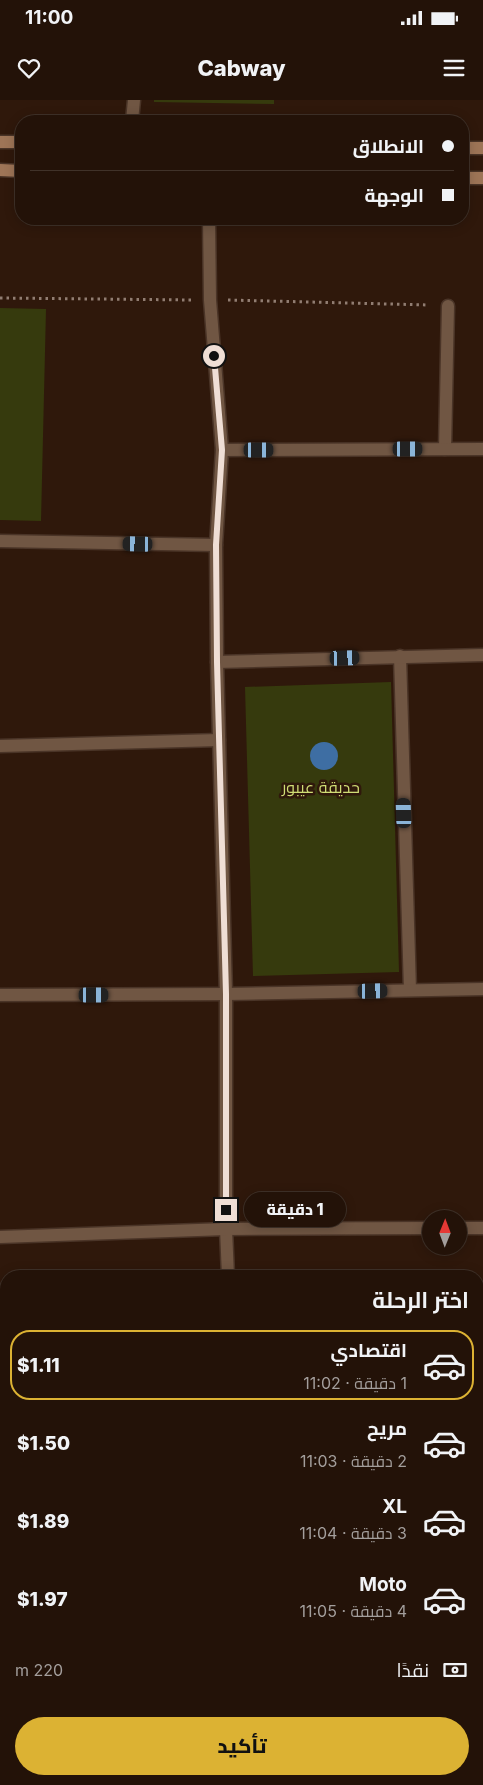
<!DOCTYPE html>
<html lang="ar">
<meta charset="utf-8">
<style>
body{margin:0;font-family:Inter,Cairo,sans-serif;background:#2b1b12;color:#f1f3f6;direction:rtl;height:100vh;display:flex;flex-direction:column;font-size:19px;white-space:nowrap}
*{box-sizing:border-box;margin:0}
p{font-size:16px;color:#a39e9c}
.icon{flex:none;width:28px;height:28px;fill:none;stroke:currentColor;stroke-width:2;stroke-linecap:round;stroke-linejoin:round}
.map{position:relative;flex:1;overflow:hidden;direction:ltr}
.sheet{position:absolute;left:0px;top:1170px;width:484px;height:515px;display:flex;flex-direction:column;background:#231208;border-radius:20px 20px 0 0;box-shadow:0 2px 12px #0003,0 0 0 1px #403229;direction:rtl}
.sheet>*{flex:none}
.hud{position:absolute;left:15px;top:15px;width:454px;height:110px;border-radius:20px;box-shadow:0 2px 12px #0003,0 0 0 1px #403229;direction:rtl;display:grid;align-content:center;height:110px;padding:0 15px;background:#231208}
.needle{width:32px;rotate:1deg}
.tools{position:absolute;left:422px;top:1110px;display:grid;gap:10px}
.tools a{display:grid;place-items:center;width:45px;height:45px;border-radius:50%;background:#231208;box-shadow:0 2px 12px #0003,0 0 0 1px #403229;font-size:25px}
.end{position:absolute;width:22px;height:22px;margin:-11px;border:6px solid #efded5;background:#111;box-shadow:0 0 0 2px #111}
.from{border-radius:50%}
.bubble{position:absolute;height:35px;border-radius:18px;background:#231208;box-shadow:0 2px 12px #0003,0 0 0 1px #403229;font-size:16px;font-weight:800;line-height:35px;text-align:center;direction:rtl}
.car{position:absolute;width:15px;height:30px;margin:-15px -8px;border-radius:6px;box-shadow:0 0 4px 1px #0007;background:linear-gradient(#222 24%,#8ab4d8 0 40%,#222 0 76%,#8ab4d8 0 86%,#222 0)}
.hud b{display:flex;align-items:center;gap:18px;height:48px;font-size:19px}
.hud b+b{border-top:1px solid #403229}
.hud i{width:12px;height:12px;background:#f1f3f6}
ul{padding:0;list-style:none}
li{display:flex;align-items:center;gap:15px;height:70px;margin:0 10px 8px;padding:0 5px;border:2px solid transparent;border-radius:20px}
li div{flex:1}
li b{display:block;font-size:19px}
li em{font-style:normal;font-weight:800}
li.selected{border-color:#dcb233}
li>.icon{width:45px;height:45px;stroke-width:1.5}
h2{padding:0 15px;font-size:22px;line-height:60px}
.pay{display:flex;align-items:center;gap:12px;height:55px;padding:0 15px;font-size:19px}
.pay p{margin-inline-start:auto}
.primary-button{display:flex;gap:10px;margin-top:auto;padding:10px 15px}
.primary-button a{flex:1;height:58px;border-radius:30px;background:#dcb233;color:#111;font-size:20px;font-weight:800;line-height:58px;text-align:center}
.status{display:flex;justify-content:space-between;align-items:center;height:35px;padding:0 25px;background:#231208;direction:ltr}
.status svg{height:14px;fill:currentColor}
header{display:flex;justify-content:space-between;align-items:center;height:65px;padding:0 15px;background:#231208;font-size:22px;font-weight:800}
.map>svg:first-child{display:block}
.built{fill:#381b0a}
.green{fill:#363a0d}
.water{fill:#3e6ea3}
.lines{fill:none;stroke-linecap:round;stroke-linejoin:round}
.service-casing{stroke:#4a3427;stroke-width:15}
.minor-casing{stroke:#4a3427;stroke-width:15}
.tertiary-casing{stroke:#4a3427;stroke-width:15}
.secondary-casing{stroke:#4a3427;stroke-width:15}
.primary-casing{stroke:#4a3427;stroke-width:15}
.path{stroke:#917d72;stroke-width:3;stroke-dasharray:2.5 4;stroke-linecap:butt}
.service{stroke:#705643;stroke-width:12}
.minor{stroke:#705643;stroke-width:12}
.tertiary{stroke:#705643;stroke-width:12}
.secondary{stroke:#9e7557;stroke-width:12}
.primary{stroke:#c28c65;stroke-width:12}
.route{stroke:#efded5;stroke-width:6}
.labels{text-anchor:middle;stroke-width:5;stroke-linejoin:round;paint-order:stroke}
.park-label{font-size:16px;fill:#d0dd75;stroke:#2f180b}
</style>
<div class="status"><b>11:00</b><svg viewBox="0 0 49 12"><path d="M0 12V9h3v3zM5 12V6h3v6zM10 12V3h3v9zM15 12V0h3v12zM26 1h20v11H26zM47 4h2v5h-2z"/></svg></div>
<header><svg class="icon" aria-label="menu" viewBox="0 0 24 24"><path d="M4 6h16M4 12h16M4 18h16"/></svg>Cabway<svg class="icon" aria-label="heart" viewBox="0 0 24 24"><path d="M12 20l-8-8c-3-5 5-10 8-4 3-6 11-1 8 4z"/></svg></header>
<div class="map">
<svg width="483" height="1685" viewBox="0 0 483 1685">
<rect width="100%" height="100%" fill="#2f180b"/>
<g class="built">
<path d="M 483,1478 L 483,1619 L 478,1620 L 478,1481 Z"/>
<path d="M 137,1679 L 297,1679 L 280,1685 L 126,1685 Z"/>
</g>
<g class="green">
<path d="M 154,0 L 274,0 L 274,4 L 154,2 Z"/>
<path d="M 0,208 L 46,209 L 41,421 L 0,420 Z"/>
<path d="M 391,582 L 399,872 L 253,876 L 245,587 Z"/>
<path d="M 478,1268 L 483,1268 L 483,1312 L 478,1315 Z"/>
</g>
<circle class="water" cx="324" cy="656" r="14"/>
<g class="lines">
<defs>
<path id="service" d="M 445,349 L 448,206"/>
<g id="minor">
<path d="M 132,21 L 134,0"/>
<path d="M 209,119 L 210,200 L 222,350 L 216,445 L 217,562 L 226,894 L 226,1129 L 228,1176"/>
<path d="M 222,350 L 483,349"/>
<path d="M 0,441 L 216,445"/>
<path d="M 400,556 L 410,890"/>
<path d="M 217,562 L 483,555"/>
<path d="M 0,646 L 219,640"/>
<path d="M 0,895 L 226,894 L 483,889"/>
<path d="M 459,1128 L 483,1128"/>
<path d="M 0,1137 L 226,1129 L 431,1128"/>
</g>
<g id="tertiary">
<path d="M 478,1251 L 483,1251"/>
<path d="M 0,1260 L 6,1260"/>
</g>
<g id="secondary">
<path d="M 0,42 L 21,42"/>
<path d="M 462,48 L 483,48"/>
<path d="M 0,70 L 21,71"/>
<path d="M 462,78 L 483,78"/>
</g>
<g id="primary">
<path d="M 478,1406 L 483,1402"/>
<path d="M 478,1450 L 483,1447"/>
<path d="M 0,1683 L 8,1679"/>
<path d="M 78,1685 L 89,1679"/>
</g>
</defs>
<use href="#service" class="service-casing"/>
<use href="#minor" class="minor-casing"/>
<use href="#tertiary" class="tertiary-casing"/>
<use href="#secondary" class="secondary-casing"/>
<use href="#primary" class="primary-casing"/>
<g class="path">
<path d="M 0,198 L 192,200"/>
<path d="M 228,200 L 429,205"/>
</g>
<use href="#service" class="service"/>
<use href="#minor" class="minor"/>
<use href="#tertiary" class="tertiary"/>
<use href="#secondary" class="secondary"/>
<use href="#primary" class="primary"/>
</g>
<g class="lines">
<path class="route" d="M 214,256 L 222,350 L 216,445 L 217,562 L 226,894 L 226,1110"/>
</g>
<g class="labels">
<g class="park-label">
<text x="321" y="693">حديقة عيبور</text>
</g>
</g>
</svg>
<div class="tools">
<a><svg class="needle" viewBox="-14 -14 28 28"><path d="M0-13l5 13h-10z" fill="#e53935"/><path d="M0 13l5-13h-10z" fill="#a39e9c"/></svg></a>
</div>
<i class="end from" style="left:214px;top:256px"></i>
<i class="end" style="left:226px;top:1110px"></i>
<div class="bubble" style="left:244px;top:1092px;width:102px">1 دقيقة</div>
<i class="car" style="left:408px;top:349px;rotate:90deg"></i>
<i class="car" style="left:259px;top:350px;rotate:90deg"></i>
<i class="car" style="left:138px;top:444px;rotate:271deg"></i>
<i class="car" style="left:345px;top:558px;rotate:88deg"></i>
<i class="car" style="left:404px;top:713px;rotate:358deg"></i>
<i class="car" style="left:373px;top:891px;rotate:89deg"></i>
<i class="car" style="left:94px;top:895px;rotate:90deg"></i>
<div class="hud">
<b><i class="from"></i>الانطلاق</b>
<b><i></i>الوجهة</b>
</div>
<section class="sheet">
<h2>اختر الرحلة</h2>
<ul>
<li class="selected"><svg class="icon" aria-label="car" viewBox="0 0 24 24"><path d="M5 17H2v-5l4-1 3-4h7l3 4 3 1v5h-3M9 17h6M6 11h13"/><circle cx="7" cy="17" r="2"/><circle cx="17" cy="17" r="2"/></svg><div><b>اقتصادي</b><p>1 دقيقة · 11:02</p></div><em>$1.11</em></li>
<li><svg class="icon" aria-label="car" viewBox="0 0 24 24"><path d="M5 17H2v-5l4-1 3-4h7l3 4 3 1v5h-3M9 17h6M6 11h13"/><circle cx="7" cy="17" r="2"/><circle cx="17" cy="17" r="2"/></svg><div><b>مريح</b><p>2 دقيقة · 11:03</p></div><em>$1.50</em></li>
<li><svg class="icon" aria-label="car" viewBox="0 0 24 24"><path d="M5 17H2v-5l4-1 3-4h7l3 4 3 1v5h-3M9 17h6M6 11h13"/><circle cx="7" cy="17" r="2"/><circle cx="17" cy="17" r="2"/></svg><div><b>XL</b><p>3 دقيقة · 11:04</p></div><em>$1.89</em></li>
<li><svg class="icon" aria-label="car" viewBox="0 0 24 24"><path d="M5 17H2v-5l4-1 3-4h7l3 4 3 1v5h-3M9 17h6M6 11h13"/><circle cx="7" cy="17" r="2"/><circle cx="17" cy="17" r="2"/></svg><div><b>Moto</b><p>4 دقيقة · 11:05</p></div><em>$1.97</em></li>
</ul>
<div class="pay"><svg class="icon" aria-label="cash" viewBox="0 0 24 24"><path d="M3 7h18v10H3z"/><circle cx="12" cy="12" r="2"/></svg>نقدًا<p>220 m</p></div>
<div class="primary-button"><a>تأكيد</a></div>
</section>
</div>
